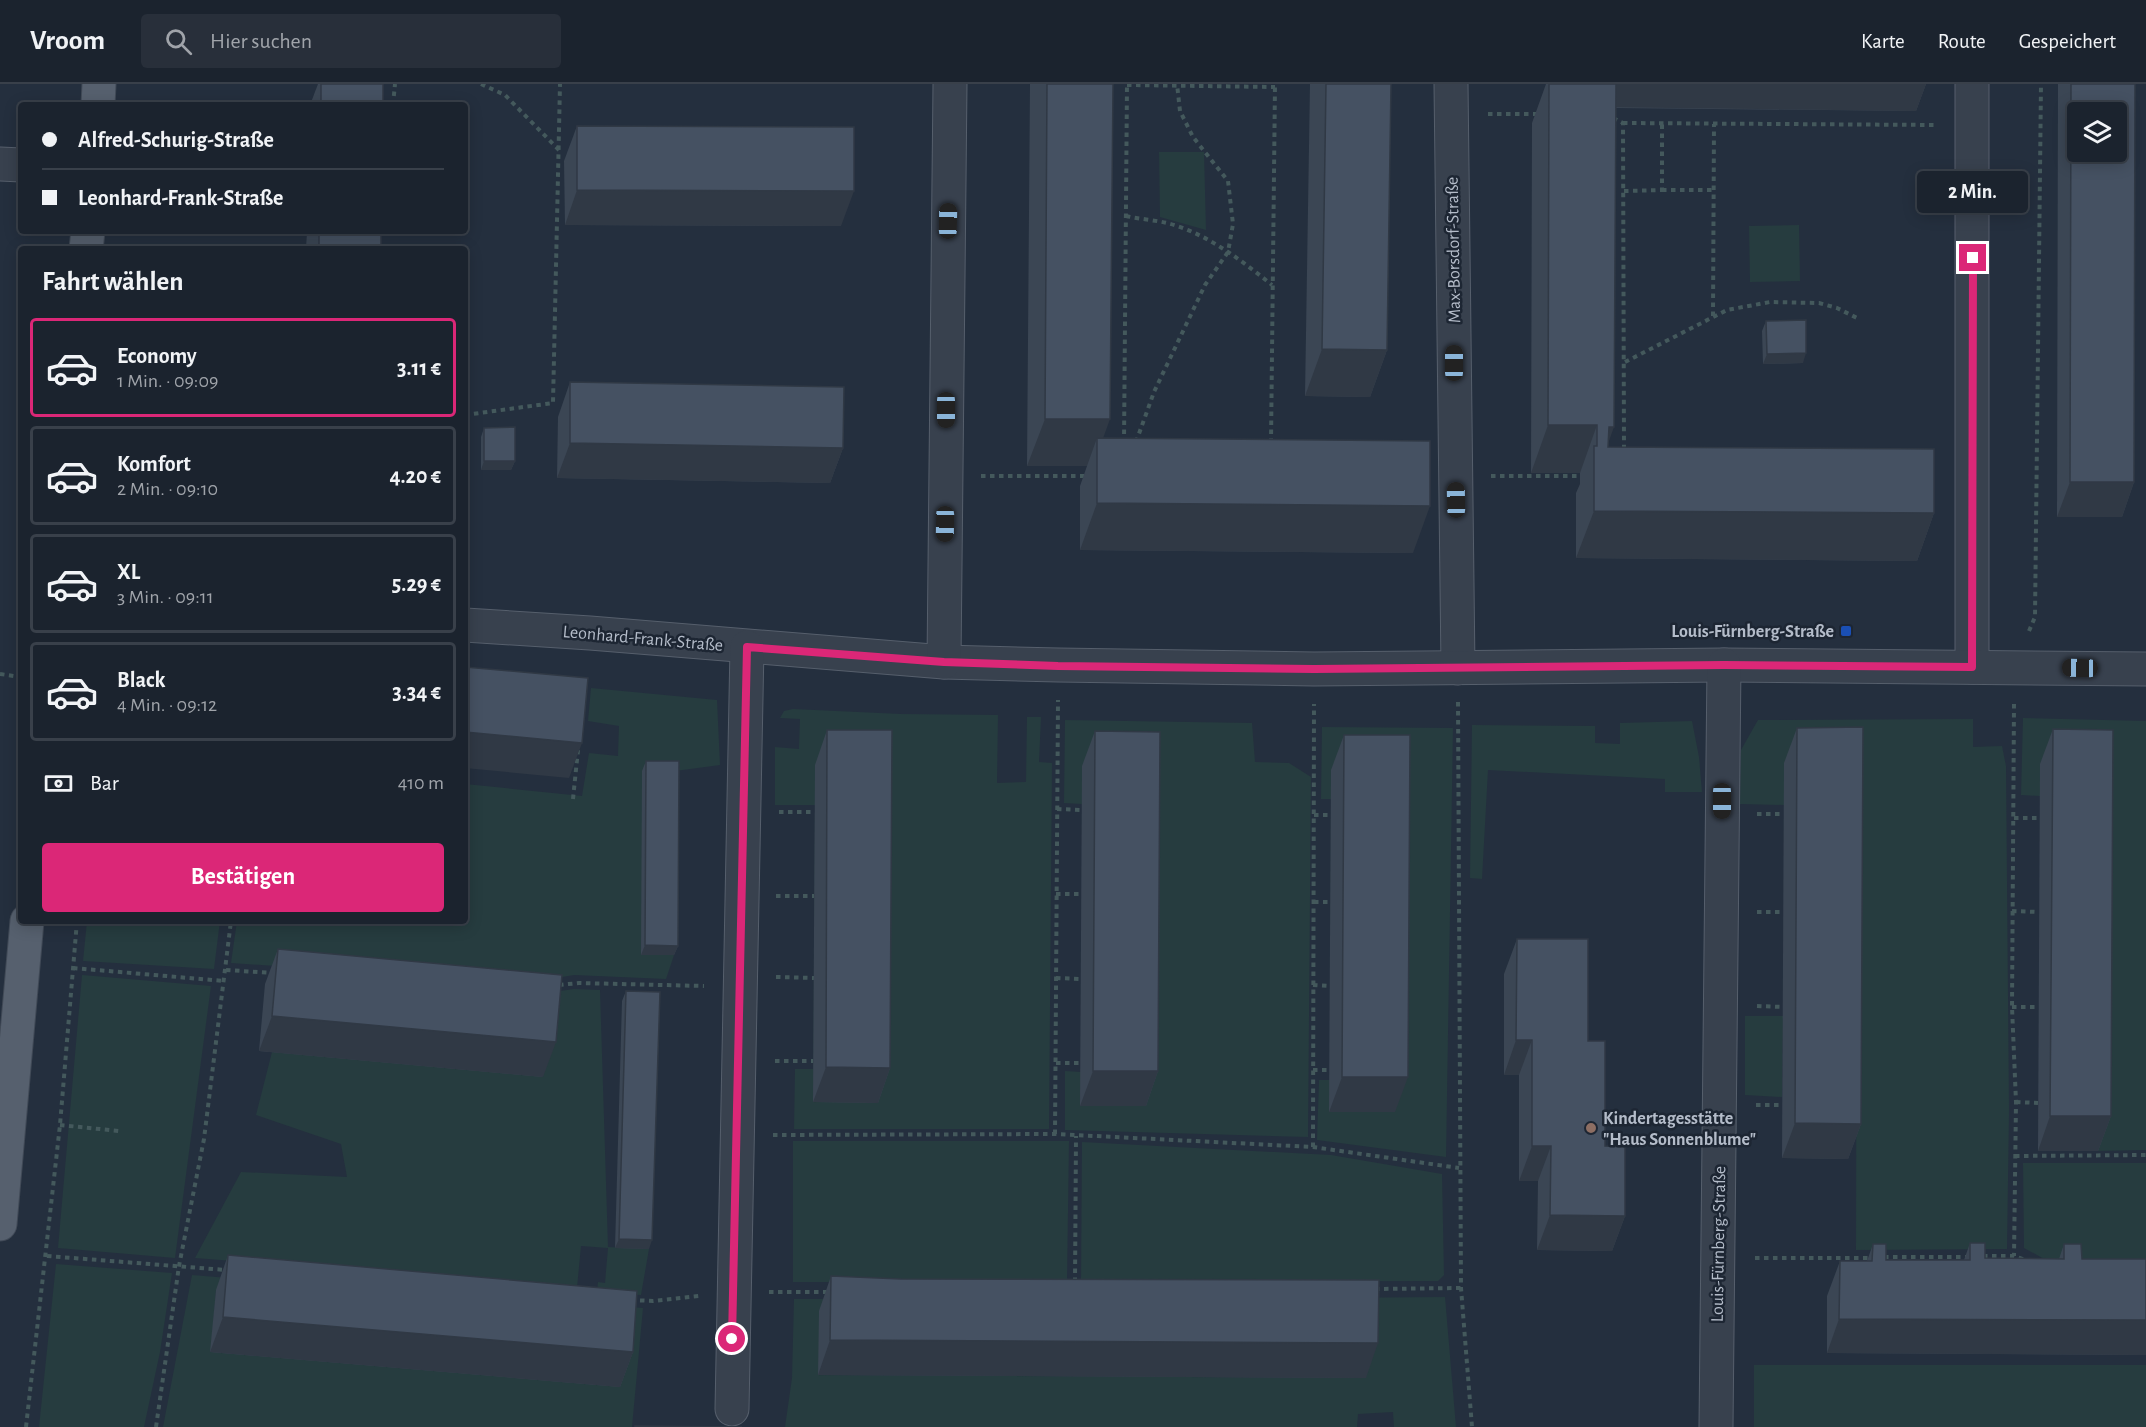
<!DOCTYPE html>
<html lang="de">
<meta charset="utf-8">
<style>
body{margin:0;font-family:"Alegreya Sans",sans-serif;background:#282f3a;color:#f1f3f6;height:100vh;display:flex;flex-direction:column;font-size:22px;white-space:nowrap}
*{box-sizing:border-box;margin:0}
p{font-size:20px;color:#a0a4aa}
.icon{flex:none;width:33px;height:33px;fill:none;stroke:currentColor;stroke-width:2;stroke-linecap:round;stroke-linejoin:round}
.map{position:relative;flex:1;overflow:hidden}
.panel{position:absolute;left:18px;top:162px;width:450px;height:678px;display:flex;flex-direction:column;background:#1b232e;border-radius:6px;box-shadow:0 3px 15px #0003,0 0 0 2px #39404a}
.panel>*{flex:none}
.guide{position:absolute;left:18px;top:18px;width:450px;height:132px;border-radius:6px;box-shadow:0 3px 15px #0003,0 0 0 2px #39404a;display:grid;align-content:center;height:132px;padding:0 24px;background:#1b232e}
.buttons{position:absolute;left:2067px;top:18px;display:grid;gap:12px}
.buttons a{display:grid;place-items:center;width:60px;height:60px;border-radius:6px;background:#1b232e;box-shadow:0 3px 15px #0003,0 0 0 2px #39404a;font-size:30px}
.end{position:absolute;width:27px;height:27px;margin:-14px;border:8px solid #db2777;background:#fff;box-shadow:0 0 0 3px #fff}
.from{border-radius:50%}
.bubble{position:absolute;height:42px;border-radius:6px;background:#1b232e;box-shadow:0 3px 15px #0003,0 0 0 2px #39404a;font-size:20px;font-weight:700;line-height:42px;text-align:center}
.car{position:absolute;width:18px;height:36px;margin:-18px -9px;border-radius:8px;box-shadow:0 0 4px 2px #0007;background:linear-gradient(#222 24%,#8ab4d8 0 40%,#222 0 76%,#8ab4d8 0 86%,#222 0)}
.guide b{display:flex;align-items:center;gap:21px;height:57px;font-size:22px}
.guide b+b{border-top:2px solid #39404a}
.guide i{width:15px;height:15px;background:#f1f3f6}
ul{padding:0;list-style:none}
li{display:flex;align-items:center;gap:18px;height:99px;margin:0 12px 9px;padding:0 12px;border:3px solid #39404a;border-radius:6px}
li div{flex:1}
li b{display:block;font-size:22px}
li em{font-style:normal;font-weight:700}
li.active{border-color:#db2777}
li>.icon{width:54px;height:54px;stroke-width:1.5}
h2{padding:0 24px;font-size:27px;line-height:72px}
.pay{display:flex;align-items:center;gap:15px;height:66px;padding:0 24px;font-size:22px}
.pay p{margin-inline-start:auto}
.button{display:flex;gap:12px;margin-top:auto;padding:12px 24px}
.button a{flex:1;height:69px;border-radius:6px;background:#db2777;color:#fff;font-size:24px;font-weight:700;line-height:69px;text-align:center}
header{display:flex;align-items:center;gap:36px;box-sizing:border-box;height:84px;padding:0 30px;background:#1b232e;border-bottom:2px solid #39404a}
header strong{font-size:28px}
nav{display:flex;gap:33px;margin-inline-start:auto;font-size:21px}
.search{width:420px;height:54px;background:#282f3a;display:flex;align-items:center;gap:15px;box-sizing:border-box;padding:0 21px;border-radius:6px;color:#a0a4aa;font-size:22px}
.map>svg:first-child{display:block}
.green{fill:#263c3f}
.lines{fill:none;stroke-linecap:round;stroke-linejoin:round}
.minor-casing{stroke:#565f6c;stroke-width:35}
.major-casing{stroke:#414a57;stroke-width:35}
.path{stroke:#44595c;stroke-width:4;stroke-dasharray:4.5 4.5;stroke-linecap:butt}
.minor{stroke:#38414e;stroke-width:33}
.major{stroke:#56606e;stroke-width:33}
.wall{fill:#3b4654}
.shaded-wall{fill:#303945}
.building{fill:#455162;stroke:#303945;stroke-width:1.5;fill-rule:evenodd}
.route{stroke:#db2777;stroke-width:8}
.transit-dot{fill:#1a4fb4;stroke:#1d2633;stroke-width:2}
.education-dot{fill:#8d6e63;stroke:#1d2633;stroke-width:2}
.labels{text-anchor:middle;stroke-width:5;stroke-linejoin:round;paint-order:stroke}
.street-label{font-size:18px;fill:#b4bcc9;stroke:#1d2633}
.poi-label{font-size:18px;font-weight:bold;fill:#b4bcc9;stroke:#1d2633;text-anchor:end}
</style>
<header>
<strong>Vroom</strong>
<div class="search"><svg class="icon" aria-label="search" viewBox="0 0 24 24"><circle cx="10" cy="10" r="6"/><path d="M15 15l6 6"/></svg>Hier suchen</div>
<nav><a>Karte</a><a>Route</a><a>Gespeichert</a></nav>
</header>
<div class="map">
<svg width="2146" height="1343" viewBox="0 0 2146 1343">
<rect width="100%" height="100%" fill="#242f3e"/>
<g class="green">
<path d="M 1159,68 L 1204,68 L 1206,146 L 1160,133 Z"/>
<path d="M 1799,141 L 1800,197 L 1750,198 L 1749,142 Z"/>
<path d="M 591,604 L 717,616 L 720,681 L 675,687 L 641,870 L 674,871 L 666,895 L 574,891 L 526,899 L 231,879 L 237,837 L 465,837 L 465,700 L 582,712 L 589,669 L 618,672 L 619,642 L 588,637 Z"/>
<path d="M 793,625 L 901,630 L 998,631 L 997,699 L 1026,698 L 1027,633 L 1041,633 L 1039,678 L 1052,679 L 1049,1045 L 794,1045 L 795,985 L 813,985 L 813,1018 L 815,721 L 775,721 L 775,663 L 799,665 L 800,635 L 780,634 L 784,627 Z"/>
<path d="M 2023,634 L 2146,637 L 2146,1066 L 2098,1067 L 2100,681 L 2040,712 L 2021,711 Z"/>
<path d="M 1973,635 L 1973,663 L 2002,662 L 2006,682 L 2009,1027 L 2007,1165 L 1856,1166 L 1857,687 L 1784,721 L 1740,720 L 1741,666 L 1758,636 Z"/>
<path d="M 1065,636 L 1252,639 L 1255,678 L 1289,679 L 1311,693 L 1308,1053 L 1065,1046 L 1065,987 L 1081,988 L 1081,1022 L 1146,1022 L 1082,720 L 1064,719 Z"/>
<path d="M 1692,637 L 1699,673 L 1702,708 L 1665,708 L 1665,695 L 1488,686 L 1482,795 L 1470,794 L 1472,641 L 1595,642 L 1595,659 L 1620,660 L 1620,639 Z"/>
<path d="M 1322,643 L 1453,644 L 1446,1073 L 1317,1056 L 1319,996 L 1330,996 L 1330,1028 L 1331,715 L 1321,715 Z"/>
<path d="M 87,837 L 220,837 L 214,885 L 83,877 Z"/>
<path d="M 82,891 L 211,902 L 175,1174 L 58,1164 Z"/>
<path d="M 574,905 L 600,906 L 608,1163 L 649,1165 L 641,1211 L 597,1208 L 598,1198 L 605,1199 L 608,1164 L 581,1162 L 577,1204 L 195,1174 L 241,1088 L 347,1093 L 341,1060 L 256,1031 L 272,968 L 543,991 L 511,914 Z"/>
<path d="M 1745,932 L 1783,932 L 1782,1013 L 1745,1011 Z"/>
<path d="M 793,1057 L 1069,1057 L 1067,1198 L 793,1198 Z"/>
<path d="M 1082,1058 L 1331,1071 L 1442,1090 L 1444,1191 L 1438,1197 L 1081,1198 Z"/>
<path d="M 2023,1079 L 2146,1079 L 2146,1182 L 2057,1182 L 2024,1164 Z"/>
<path d="M 56,1180 L 172,1189 L 160,1268 L 144,1343 L 39,1343 Z"/>
<path d="M 192,1191 L 264,1197 L 216,1206 L 211,1268 L 569,1218 L 643,1224 L 632,1343 L 163,1343 Z"/>
<path d="M 1445,1213 L 1456,1343 L 1394,1343 L 1393,1328 L 1358,1330 L 1357,1343 L 785,1343 L 792,1294 L 794,1215 L 839,1215 L 818,1291 L 1365,1294 L 1319,1214 Z"/>
<rect x="1754" y="1281" width="392" height="62"/>
</g>
<g class="lines">
<defs>
<g id="minor">
<path d="M 1451,0 L 1458,584"/>
<path d="M 1972,0 L 1972,583"/>
<path d="M 0,80 L 21,81"/>
<path d="M 465,541 L 590,549 L 944,578 L 1058,581 L 1314,585 L 1724,581 L 2146,585"/>
<path d="M 944,578 L 950,0"/>
<path d="M 732,1325 L 747,563"/>
<path d="M 1716,1343 L 1724,581"/>
</g>
<g id="major">
<path d="M 98,21 L 99,0"/>
<path d="M 86,165 L 88,147"/>
<path d="M 0,1140 L 27,837"/>
</g>
</defs>
<use href="#minor" class="minor-casing"/>
<use href="#major" class="major-casing"/>
<g class="path">
<path d="M 481,0 L 505,11 L 559,66"/>
<path d="M 1127,1 L 1275,3"/>
<path d="M 393,21 L 395,0"/>
<path d="M 1488,30 L 1541,30"/>
<path d="M 1613,34 L 1623,39 L 1624,365"/>
<path d="M 1623,39 L 1937,41"/>
<path d="M 1662,106 L 1714,106"/>
<path d="M 1624,107 L 1662,106 L 1662,39"/>
<path d="M 1126,132 C 1139,135 1154,136 1167,139 C 1206,149 1241,176 1272,201"/>
<path d="M 1713,232 L 1714,40"/>
<path d="M 1625,278 L 1727,226 L 1770,218 L 1819,219 L 1837,224 L 1857,234"/>
<path d="M 465,331 L 553,319 L 560,0"/>
<path d="M 1136,358 L 1154,308 L 1205,201 L 1228,168 L 1233,140 L 1228,97 L 1193,53 L 1180,27 L 1177,0"/>
<path d="M 1124,359 L 1127,0"/>
<path d="M 1271,359 L 1275,0"/>
<path d="M 981,392 L 1087,392"/>
<path d="M 1491,392 L 1580,392"/>
<path d="M 18,424 L 21,425"/>
<path d="M 2029,547 L 2035,533 L 2041,0"/>
<path d="M 0,590 L 21,593"/>
<path d="M 1458,618 L 1461,1204 L 1472,1343"/>
<path d="M 2014,620 L 2012,923 L 2016,1018 L 2014,1172"/>
<path d="M 573,715 L 578,666"/>
<path d="M 1057,725 L 1082,726"/>
<path d="M 779,728 L 814,728"/>
<path d="M 1757,730 L 1784,730"/>
<path d="M 1314,731 L 1331,731"/>
<path d="M 2014,734 L 2040,734"/>
<path d="M 1056,810 L 1082,810"/>
<path d="M 776,812 L 814,812"/>
<path d="M 1314,818 L 1330,818"/>
<path d="M 2012,827 L 2039,828"/>
<path d="M 1757,828 L 1783,828"/>
<path d="M 73,884 L 224,897"/>
<path d="M 226,886 L 273,889"/>
<path d="M 776,893 L 814,894"/>
<path d="M 1056,894 L 1081,895"/>
<path d="M 559,901 L 579,899 L 704,902"/>
<path d="M 1313,901 L 1330,902"/>
<path d="M 1757,922 L 1783,923"/>
<path d="M 2012,923 L 2038,923"/>
<path d="M 775,977 L 813,977"/>
<path d="M 1056,979 L 1081,979"/>
<path d="M 1313,986 L 1330,986"/>
<path d="M 2016,1018 L 2038,1019"/>
<path d="M 1756,1021 L 1782,1021"/>
<path d="M 60,1041 L 119,1047"/>
<path d="M 1055,1050 L 1058,616"/>
<path d="M 773,1051 L 1055,1050 L 1313,1063 L 1459,1084"/>
<path d="M 1313,1063 L 1314,620"/>
<path d="M 2015,1072 L 2146,1071"/>
<path d="M 47,1172 L 226,1186"/>
<path d="M 1983,1172 L 2014,1172 L 2025,1176"/>
<path d="M 1884,1173 L 1969,1173"/>
<path d="M 1755,1174 L 1873,1174"/>
<path d="M 1075,1198 L 1076,1052"/>
<path d="M 1375,1205 L 1461,1204"/>
<path d="M 769,1208 L 830,1208"/>
<path d="M 631,1216 L 653,1217 L 699,1212"/>
<path d="M 26,1343 L 60,1041 L 77,837"/>
<path d="M 156,1343 L 179,1182 L 204,1055 L 231,837"/>
</g>
<use href="#minor" class="minor"/>
<use href="#major" class="major"/>
</g>
<g class="wall">
<path d="M 318,0 L 383,0 L 383,21 L 310,21 Z"/>
<path d="M 1030,0 L 1113,0 L 1103,354 L 1413,469 L 1080,466 L 1080,402 L 1087,382 L 1027,382 Z"/>
<path d="M 1310,0 L 1391,0 L 1387,266 L 1370,313 L 1305,312 Z"/>
<path d="M 1546,0 L 1926,0 L 1916,27 L 1616,24 L 1608,359 L 1608,363 L 1934,429 L 1917,477 L 1576,474 L 1576,409 L 1580,400 L 1580,389 L 1531,389 L 1532,39 Z"/>
<path d="M 2058,0 L 2135,0 L 2134,398 L 2122,433 L 2057,433 Z"/>
<path d="M 577,42 L 841,142 L 565,141 L 564,77 Z"/>
<path d="M 307,147 L 381,147 L 381,165 L 306,165 Z"/>
<path d="M 1766,237 L 1803,279 L 1763,280 L 1762,247 Z"/>
<path d="M 570,298 L 843,364 L 830,399 L 557,394 L 558,333 Z"/>
<path d="M 484,344 L 515,377 L 511,386 L 481,386 L 481,353 Z"/>
<path d="M 1797,644 L 1861,1040 L 1848,1075 L 1782,1074 L 1784,679 Z"/>
<path d="M 2053,645 L 2111,1032 L 2098,1067 L 2038,1067 L 2040,680 Z"/>
<path d="M 827,646 L 890,984 L 878,1019 L 813,1018 L 815,681 Z"/>
<path d="M 1095,647 L 1158,987 L 1146,1022 L 1080,1022 L 1082,682 Z"/>
<path d="M 1344,651 L 1395,1028 L 1329,1028 L 1331,686 Z"/>
<path d="M 646,677 L 678,862 L 674,871 L 641,871 L 642,687 Z"/>
<path d="M 1517,855 L 1588,957 L 1605,1062 L 1625,1132 L 1612,1167 L 1537,1166 L 1538,1097 L 1519,1097 L 1519,991 L 1504,991 L 1504,890 Z"/>
<path d="M 278,865 L 543,993 L 259,967 L 265,900 Z"/>
<path d="M 626,907 L 649,1165 L 615,1164 L 622,917 Z"/>
<path d="M 1970,1159 L 1985,1174 L 2059,1175 L 2064,1160 L 2082,1175 L 2146,1175 L 2146,1271 L 1827,1269 L 1827,1212 L 1840,1177 L 1867,1177 L 1873,1160 L 1886,1176 L 1964,1176 Z"/>
<path d="M 228,1171 L 633,1268 L 620,1303 L 210,1268 L 216,1206 Z"/>
<path d="M 831,1192 L 1366,1294 L 818,1291 L 819,1227 Z"/>
</g>
<g class="shaded-wall">
<path d="M 1604,0 L 1926,0 L 1916,27 L 1596,23 Z"/>
<path d="M 577,106 L 854,107 L 841,142 L 565,141 Z"/>
<path d="M 1322,265 L 1387,266 L 1370,313 L 1305,312 Z"/>
<path d="M 1806,269 L 1803,279 L 1763,280 L 1767,270 Z"/>
<path d="M 1045,335 L 1110,335 L 1097,371 L 1097,354 L 1087,382 L 1027,382 Z"/>
<path d="M 1548,341 L 1597,341 L 1580,389 L 1531,389 Z"/>
<path d="M 1609,343 L 1614,343 L 1597,390 Z"/>
<path d="M 570,359 L 843,364 L 830,399 L 557,394 Z"/>
<path d="M 484,377 L 515,377 L 511,386 L 481,386 Z"/>
<path d="M 2070,398 L 2134,398 L 2122,433 L 2057,433 Z"/>
<path d="M 1097,419 L 1430,422 L 1413,469 L 1080,466 Z"/>
<path d="M 1594,427 L 1934,429 L 1917,477 L 1576,474 Z"/>
<path d="M 465,648 L 582,659 L 569,694 L 465,684 Z"/>
<path d="M 645,861 L 678,862 L 674,871 L 641,871 Z"/>
<path d="M 272,932 L 556,958 L 543,993 L 259,967 Z"/>
<path d="M 1516,956 L 1532,956 L 1519,991 L 1504,991 Z"/>
<path d="M 826,983 L 890,984 L 878,1019 L 813,1018 Z"/>
<path d="M 1093,987 L 1158,987 L 1146,1022 L 1080,1022 Z"/>
<path d="M 1342,993 L 1408,993 L 1395,1028 L 1329,1028 Z"/>
<path d="M 2050,1032 L 2111,1032 L 2098,1067 L 2038,1067 Z"/>
<path d="M 1795,1039 L 1861,1040 L 1848,1075 L 1782,1074 Z"/>
<path d="M 1532,1062 L 1551,1062 L 1538,1097 L 1519,1097 Z"/>
<path d="M 1550,1131 L 1625,1132 L 1612,1167 L 1537,1166 Z"/>
<path d="M 619,1155 L 652,1156 L 649,1165 L 615,1164 Z"/>
<path d="M 223,1233 L 633,1268 L 620,1303 L 210,1268 Z"/>
<path d="M 1839,1235 L 2146,1236 L 2146,1271 L 1827,1269 Z"/>
<path d="M 830,1256 L 1378,1259 L 1366,1294 L 818,1291 Z"/>
</g>
<g class="building">
<rect x="321" y="0" width="62" height="21"/>
<path d="M 1047,0 L 1113,0 L 1110,335 L 1045,335 Z"/>
<path d="M 1326,0 L 1391,0 L 1387,266 L 1322,265 Z"/>
<path d="M 1549,0 L 1616,0 L 1614,343 L 1609,343 L 1608,363 L 1934,365 L 1934,429 L 1594,427 L 1594,362 L 1597,362 L 1597,341 L 1548,341 Z"/>
<path d="M 2071,0 L 2135,0 L 2134,398 L 2070,398 ZM 2078,28 L 2116,28 L 2116,68 L 2078,68 Z"/>
<path d="M 577,42 L 854,43 L 854,107 L 577,106 Z"/>
<rect x="319" y="147" width="62" height="18"/>
<path d="M 1806,236 L 1806,269 L 1767,270 L 1766,237 Z"/>
<path d="M 570,298 L 844,303 L 843,364 L 570,359 Z"/>
<path d="M 515,343 L 515,377 L 484,377 L 484,344 Z"/>
<path d="M 1097,354 L 1430,357 L 1430,422 L 1097,419 Z"/>
<path d="M 465,583 L 588,594 L 582,659 L 465,648 Z"/>
<path d="M 1863,643 L 1861,1040 L 1795,1039 L 1797,644 Z"/>
<path d="M 2053,645 L 2113,646 L 2111,1032 L 2050,1032 Z"/>
<path d="M 827,646 L 892,646 L 890,984 L 826,983 Z"/>
<path d="M 1095,647 L 1160,648 L 1158,987 L 1093,987 Z"/>
<path d="M 1344,651 L 1410,651 L 1408,993 L 1342,993 Z"/>
<path d="M 646,677 L 679,677 L 678,862 L 645,861 Z"/>
<path d="M 1517,855 L 1588,855 L 1588,957 L 1605,957 L 1605,1062 L 1625,1063 L 1625,1132 L 1550,1131 L 1551,1062 L 1532,1062 L 1532,956 L 1516,956 Z"/>
<path d="M 278,865 L 562,891 L 556,958 L 272,932 Z"/>
<path d="M 626,907 L 660,908 L 652,1156 L 619,1155 Z"/>
<path d="M 1970,1159 L 1985,1159 L 1985,1174 L 2064,1175 L 2064,1160 L 2081,1160 L 2082,1175 L 2146,1175 L 2146,1236 L 1839,1235 L 1840,1177 L 1872,1177 L 1873,1160 L 1886,1160 L 1886,1176 L 1970,1176 Z"/>
<path d="M 228,1171 L 637,1207 L 633,1268 L 223,1233 Z"/>
<path d="M 831,1192 L 901,1195 L 1379,1196 L 1378,1259 L 830,1256 Z"/>
<path d="M 635,1342 L 742,1343 L 635,1343 Z"/>
</g>
<g class="lines">
<path class="route" d="M 732,1255 L 747,563 L 944,578 L 1058,582 L 1314,585 L 1724,581 L 1972,583 L 1973,174"/>
</g>
<rect class="transit-dot" x="1840" y="541" width="12" height="12" rx="3"/>
<circle class="education-dot" cx="1591" cy="1044" r="6"/>
<g class="labels">
<g class="street-label">
<text transform="translate(1453 166) rotate(-91)" y="6">Max-Borsdorf-Straße</text>
<text transform="translate(643 554) rotate(5)" y="6">Leonhard-Frank-Straße</text>
<text transform="translate(1718 1160) rotate(-89)" y="6">Louis-Fürnberg-Straße</text>
</g>
<g class="poi-label">
<text x="1834" y="553">Louis-Fürnberg-Straße</text>
<text x="1603" y="1040" text-anchor="start">Kindertagesstätte<tspan x="1603" dy="21">"Haus Sonnenblume"</tspan></text>
</g>
</g>
</svg>
<div class="buttons">
<a><svg class="icon" aria-label="layers" viewBox="0 0 24 24"><path d="M12 4l9 5-9 5-9-5zM3 14l9 5 9-5"/></svg></a>
</div>
<i class="end from" style="left:732px;top:1255px"></i>
<i class="end" style="left:1973px;top:174px"></i>
<div class="bubble" style="left:1917px;top:87px;width:111px">2 Min.</div>
<i class="car" style="left:948px;top:137px;rotate:1deg"></i>
<i class="car" style="left:1454px;top:279px;rotate:0deg"></i>
<i class="car" style="left:946px;top:326px;rotate:180deg"></i>
<i class="car" style="left:1456px;top:416px;rotate:359deg"></i>
<i class="car" style="left:945px;top:440px;rotate:181deg"></i>
<i class="car" style="left:2080px;top:584px;rotate:271deg"></i>
<i class="car" style="left:1722px;top:717px;rotate:180deg"></i>
<div class="guide">
<b><i class="from"></i>Alfred-Schurig-Straße</b>
<b><i></i>Leonhard-Frank-Straße</b>
</div>
<section class="panel">
<h2>Fahrt wählen</h2>
<ul>
<li class="active"><svg class="icon" aria-label="car" viewBox="0 0 24 24"><path d="M5 17H2v-5l4-1 3-4h7l3 4 3 1v5h-3M9 17h6M6 11h13"/><circle cx="7" cy="17" r="2"/><circle cx="17" cy="17" r="2"/></svg><div><b>Economy</b><p>1 Min. · 09:09</p></div><em>3.11 €</em></li>
<li><svg class="icon" aria-label="car" viewBox="0 0 24 24"><path d="M5 17H2v-5l4-1 3-4h7l3 4 3 1v5h-3M9 17h6M6 11h13"/><circle cx="7" cy="17" r="2"/><circle cx="17" cy="17" r="2"/></svg><div><b>Komfort</b><p>2 Min. · 09:10</p></div><em>4.20 €</em></li>
<li><svg class="icon" aria-label="car" viewBox="0 0 24 24"><path d="M5 17H2v-5l4-1 3-4h7l3 4 3 1v5h-3M9 17h6M6 11h13"/><circle cx="7" cy="17" r="2"/><circle cx="17" cy="17" r="2"/></svg><div><b>XL</b><p>3 Min. · 09:11</p></div><em>5.29 €</em></li>
<li><svg class="icon" aria-label="car" viewBox="0 0 24 24"><path d="M5 17H2v-5l4-1 3-4h7l3 4 3 1v5h-3M9 17h6M6 11h13"/><circle cx="7" cy="17" r="2"/><circle cx="17" cy="17" r="2"/></svg><div><b>Black</b><p>4 Min. · 09:12</p></div><em>3.34 €</em></li>
</ul>
<div class="pay"><svg class="icon" aria-label="cash" viewBox="0 0 24 24"><path d="M3 7h18v10H3z"/><circle cx="12" cy="12" r="2"/></svg>Bar<p>410 m</p></div>
<div class="button"><a>Bestätigen</a></div>
</section>
</div>
